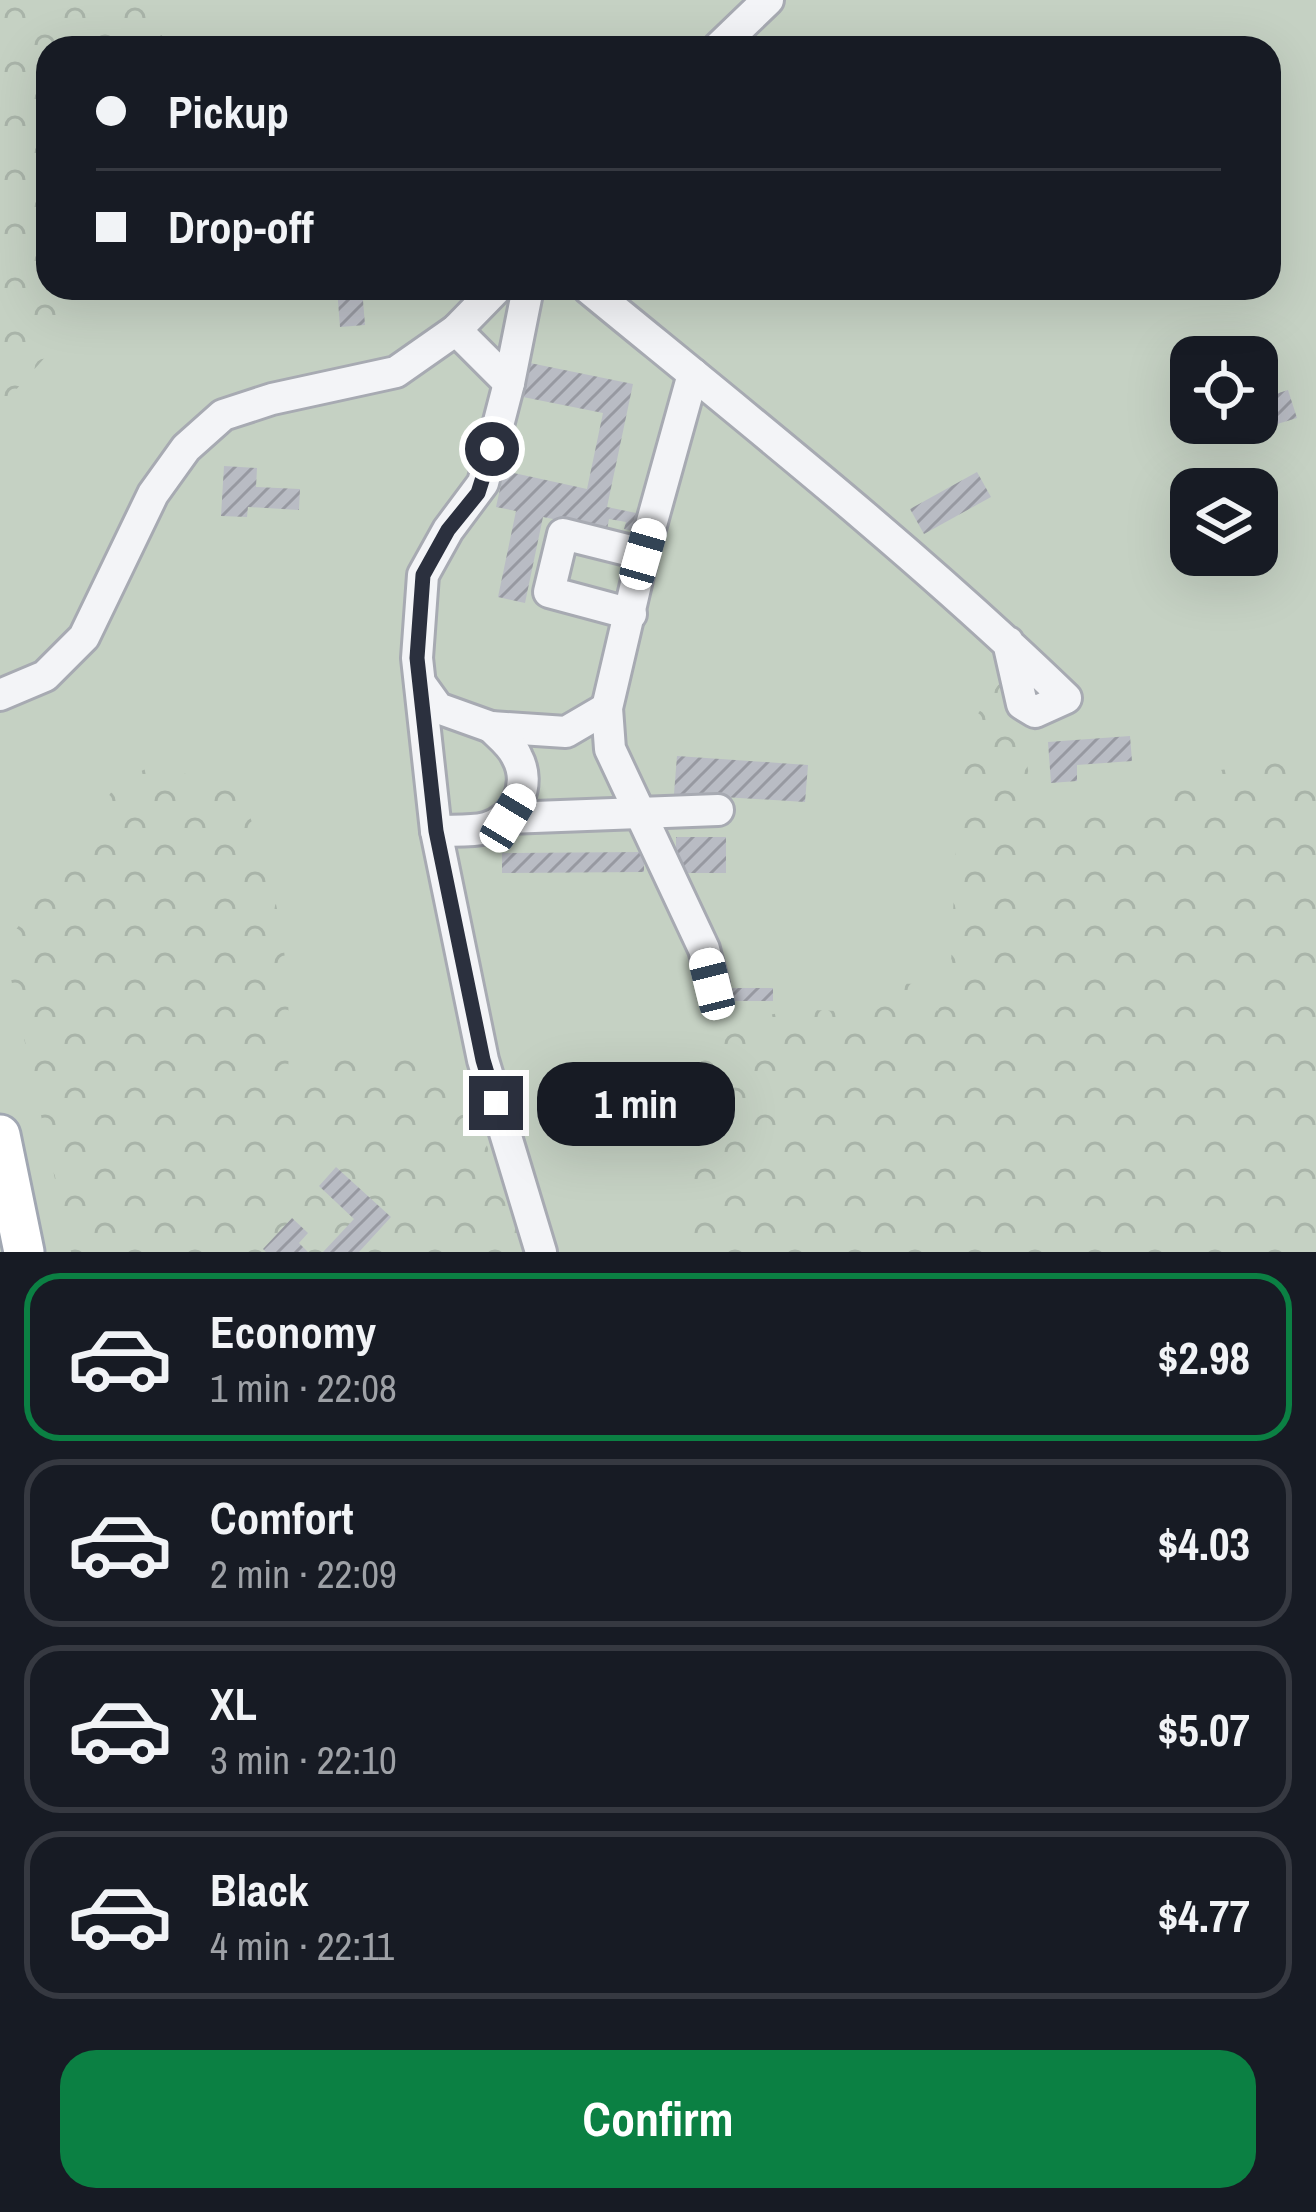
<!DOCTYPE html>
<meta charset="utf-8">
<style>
body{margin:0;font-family:"Archivo Narrow",sans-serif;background:#242831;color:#f1f3f6;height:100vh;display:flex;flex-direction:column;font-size:45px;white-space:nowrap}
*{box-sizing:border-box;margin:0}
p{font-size:39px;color:#9ea1a6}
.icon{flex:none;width:66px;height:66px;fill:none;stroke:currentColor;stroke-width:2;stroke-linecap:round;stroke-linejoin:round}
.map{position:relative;height:1252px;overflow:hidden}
.details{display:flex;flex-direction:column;background:#171b24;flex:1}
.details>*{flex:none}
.hud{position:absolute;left:36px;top:36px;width:1245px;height:264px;border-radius:36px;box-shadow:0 12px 48px #0002;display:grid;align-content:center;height:264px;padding:0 60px;background:#171b24}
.controls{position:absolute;left:1170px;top:336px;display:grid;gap:24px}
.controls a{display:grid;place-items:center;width:108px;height:108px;border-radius:24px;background:#171b24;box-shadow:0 12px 48px #0002;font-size:60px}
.end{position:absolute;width:54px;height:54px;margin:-27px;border:15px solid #2b303e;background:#fff;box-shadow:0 0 0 6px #fff}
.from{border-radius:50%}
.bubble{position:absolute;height:84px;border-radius:36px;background:#171b24;box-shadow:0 12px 48px #0002;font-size:39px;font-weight:800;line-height:84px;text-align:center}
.car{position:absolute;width:36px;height:72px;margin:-36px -18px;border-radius:15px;box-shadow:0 0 9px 3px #0007;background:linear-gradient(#fff 24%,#345 0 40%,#fff 0 76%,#345 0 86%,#fff 0)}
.hud b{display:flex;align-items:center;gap:42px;height:114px;font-size:45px}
.hud b+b{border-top:3px solid #363941}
.hud i{width:30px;height:30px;background:#f1f3f6}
ul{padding:21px 0 0;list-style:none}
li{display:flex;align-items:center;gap:36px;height:168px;margin:0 24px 18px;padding:0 36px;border:6px solid #363941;border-radius:36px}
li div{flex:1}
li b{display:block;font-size:45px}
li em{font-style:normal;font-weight:800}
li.on{border-color:#0b8043}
li>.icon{width:108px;height:108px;stroke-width:1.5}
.button{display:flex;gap:24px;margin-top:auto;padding:24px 60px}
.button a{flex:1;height:138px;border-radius:36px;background:#0b8043;color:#fff;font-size:48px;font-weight:800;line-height:138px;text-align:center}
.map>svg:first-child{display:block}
.green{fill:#c5d1c3;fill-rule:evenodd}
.forest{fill:url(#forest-crowns)}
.building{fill:url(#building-hatch)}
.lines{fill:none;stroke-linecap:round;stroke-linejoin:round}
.minor-casing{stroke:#a7aab2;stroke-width:36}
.major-casing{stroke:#a1a7b2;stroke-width:45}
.minor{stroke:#f3f4f7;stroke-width:30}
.major{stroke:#fff;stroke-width:39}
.route{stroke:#2b303e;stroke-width:15}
</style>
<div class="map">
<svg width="1316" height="1252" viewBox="0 0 1316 1252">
<defs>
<pattern id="forest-crowns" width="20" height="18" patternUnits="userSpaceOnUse" patternTransform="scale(3)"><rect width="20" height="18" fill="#c5d1c3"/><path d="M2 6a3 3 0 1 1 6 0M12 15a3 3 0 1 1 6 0" fill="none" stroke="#a9b4a9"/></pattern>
<pattern id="building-hatch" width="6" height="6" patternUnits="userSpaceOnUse" patternTransform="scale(3)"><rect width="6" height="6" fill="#b9bcc4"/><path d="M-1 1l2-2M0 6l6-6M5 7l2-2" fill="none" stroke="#9799a1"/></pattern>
</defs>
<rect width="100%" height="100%" fill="#e1e3e8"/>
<path class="green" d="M 0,0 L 1316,0 L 1316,1252 L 0,1252 ZM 48,48 L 1269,48 L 1269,288 L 48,288 ZM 1191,357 L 1257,357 L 1257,423 L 1191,423 ZM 1191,489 L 1257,489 L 1257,555 L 1191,555 Z"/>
<g class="forest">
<path d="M 0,0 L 165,0 L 161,48 L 48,48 L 48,288 L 107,288 L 14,392 L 0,417 Z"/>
<path d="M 1001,681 L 1009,722 L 1026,759 L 1037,816 L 1133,818 L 1213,771 L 1316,757 L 1316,1252 L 689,1252 L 686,1244 L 701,1060 C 728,1014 788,1008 836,1011 C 862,989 880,982 915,984 L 938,1011 L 951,965 L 960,739 Z"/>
<path d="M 150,767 C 176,773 207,775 230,790 C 249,802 253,827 260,847 C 287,927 291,993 288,1076 L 342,1051 L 382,1045 L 416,1058 L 454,1096 L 484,1137 L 524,1252 L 71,1252 L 4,947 L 119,781 Z"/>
</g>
<g class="building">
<path d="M 337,288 L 362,288 L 365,325 L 340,327 Z"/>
<path d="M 530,363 L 633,384 L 607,507 L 641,514 L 637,532 L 624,529 L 626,522 L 609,519 L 607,530 L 543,517 L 525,603 L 498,597 L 516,511 L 496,507 L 504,471 L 587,489 L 603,413 L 523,397 Z"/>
<path d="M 1288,390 L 1297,418 L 1261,429 L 1257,400 Z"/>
<path d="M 224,466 L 257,468 L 256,487 L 300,489 L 299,510 L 248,507 L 247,517 L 221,516 Z"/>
<path d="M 977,472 L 991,497 L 924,534 L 910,509 Z"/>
<path d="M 1130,736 L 1132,761 L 1077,765 L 1077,781 L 1051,783 L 1048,742 Z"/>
<path d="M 677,756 L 808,765 L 805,802 L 674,794 Z"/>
<rect x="676" y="837" width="50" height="36"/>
<path d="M 644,852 L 644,872 L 502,873 L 502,853 Z"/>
<rect x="732" y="988" width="41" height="13"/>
<path d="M 336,1167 L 391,1217 L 359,1252 L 323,1252 L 354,1219 L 319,1186 Z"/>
<path d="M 292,1218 L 308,1233 L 299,1243 L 308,1252 L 266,1252 L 263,1249 Z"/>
</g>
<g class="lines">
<defs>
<g id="minor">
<path d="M 718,48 L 768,0"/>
<path d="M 588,288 C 750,421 915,552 1066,698 L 1035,712 L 1022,704 L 1008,642"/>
<path d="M 456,330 L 509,383 L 528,288"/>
<path d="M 693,374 L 643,554 L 607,708 L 610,749 L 704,949 L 713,984"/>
<path d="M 509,383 L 483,483 L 448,530 L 423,575 L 417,658 L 436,831 L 483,1060 L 541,1252"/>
<path d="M 631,614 L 549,592 L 563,534 L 643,554"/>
<path d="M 420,683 L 438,708 L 491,727 L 566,732 L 607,708"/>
<path d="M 0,695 L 45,676 L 84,637 L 153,494 L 186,448 L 223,415 L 272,399 L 396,372 L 456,330 L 497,288"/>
<path d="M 508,818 L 718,810"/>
<path d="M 436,831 C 452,830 471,832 486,828 C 516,819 532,785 517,757 C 512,745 500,736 491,727"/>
</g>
<path id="major" d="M 0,1135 L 24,1252"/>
</defs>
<use href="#minor" class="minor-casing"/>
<use href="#major" class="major-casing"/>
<use href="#minor" class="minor"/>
<use href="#major" class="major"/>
</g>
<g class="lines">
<path class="route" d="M 492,449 L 478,493 L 448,530 L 423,575 L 417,658 L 436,831 L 483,1060 L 496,1103"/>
</g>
</svg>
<div class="controls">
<a><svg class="icon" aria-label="locate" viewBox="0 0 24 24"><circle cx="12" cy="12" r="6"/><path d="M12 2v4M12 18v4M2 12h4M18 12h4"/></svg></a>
<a><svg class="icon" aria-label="layers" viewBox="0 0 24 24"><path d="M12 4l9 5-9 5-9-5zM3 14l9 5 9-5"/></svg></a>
</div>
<i class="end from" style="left:492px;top:449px"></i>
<i class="end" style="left:496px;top:1103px"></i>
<div class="bubble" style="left:537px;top:1062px;width:198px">1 min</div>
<i class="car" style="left:643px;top:554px;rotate:16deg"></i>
<i class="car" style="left:508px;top:818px;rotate:31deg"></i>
<i class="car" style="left:712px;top:984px;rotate:346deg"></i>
<div class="hud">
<b><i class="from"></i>Pickup</b>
<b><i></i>Drop-off</b>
</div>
</div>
<section class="details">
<ul>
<li class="on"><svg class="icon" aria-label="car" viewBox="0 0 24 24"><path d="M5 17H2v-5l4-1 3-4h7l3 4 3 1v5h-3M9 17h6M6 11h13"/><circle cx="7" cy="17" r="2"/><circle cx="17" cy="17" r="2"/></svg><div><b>Economy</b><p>1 min · 22:08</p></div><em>$2.98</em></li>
<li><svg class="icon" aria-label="car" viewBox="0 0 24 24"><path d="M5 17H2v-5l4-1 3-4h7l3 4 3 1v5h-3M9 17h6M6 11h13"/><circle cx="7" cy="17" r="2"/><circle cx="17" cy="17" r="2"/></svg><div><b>Comfort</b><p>2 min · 22:09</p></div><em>$4.03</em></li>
<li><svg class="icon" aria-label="car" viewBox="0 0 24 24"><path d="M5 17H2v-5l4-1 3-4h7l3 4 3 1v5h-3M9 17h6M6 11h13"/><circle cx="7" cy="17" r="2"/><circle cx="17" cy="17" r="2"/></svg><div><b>XL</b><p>3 min · 22:10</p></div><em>$5.07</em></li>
<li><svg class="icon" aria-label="car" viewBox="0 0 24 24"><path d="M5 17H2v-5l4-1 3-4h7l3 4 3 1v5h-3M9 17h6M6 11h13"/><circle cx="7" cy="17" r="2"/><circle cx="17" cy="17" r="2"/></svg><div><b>Black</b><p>4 min · 22:11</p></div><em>$4.77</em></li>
</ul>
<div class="button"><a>Confirm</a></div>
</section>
